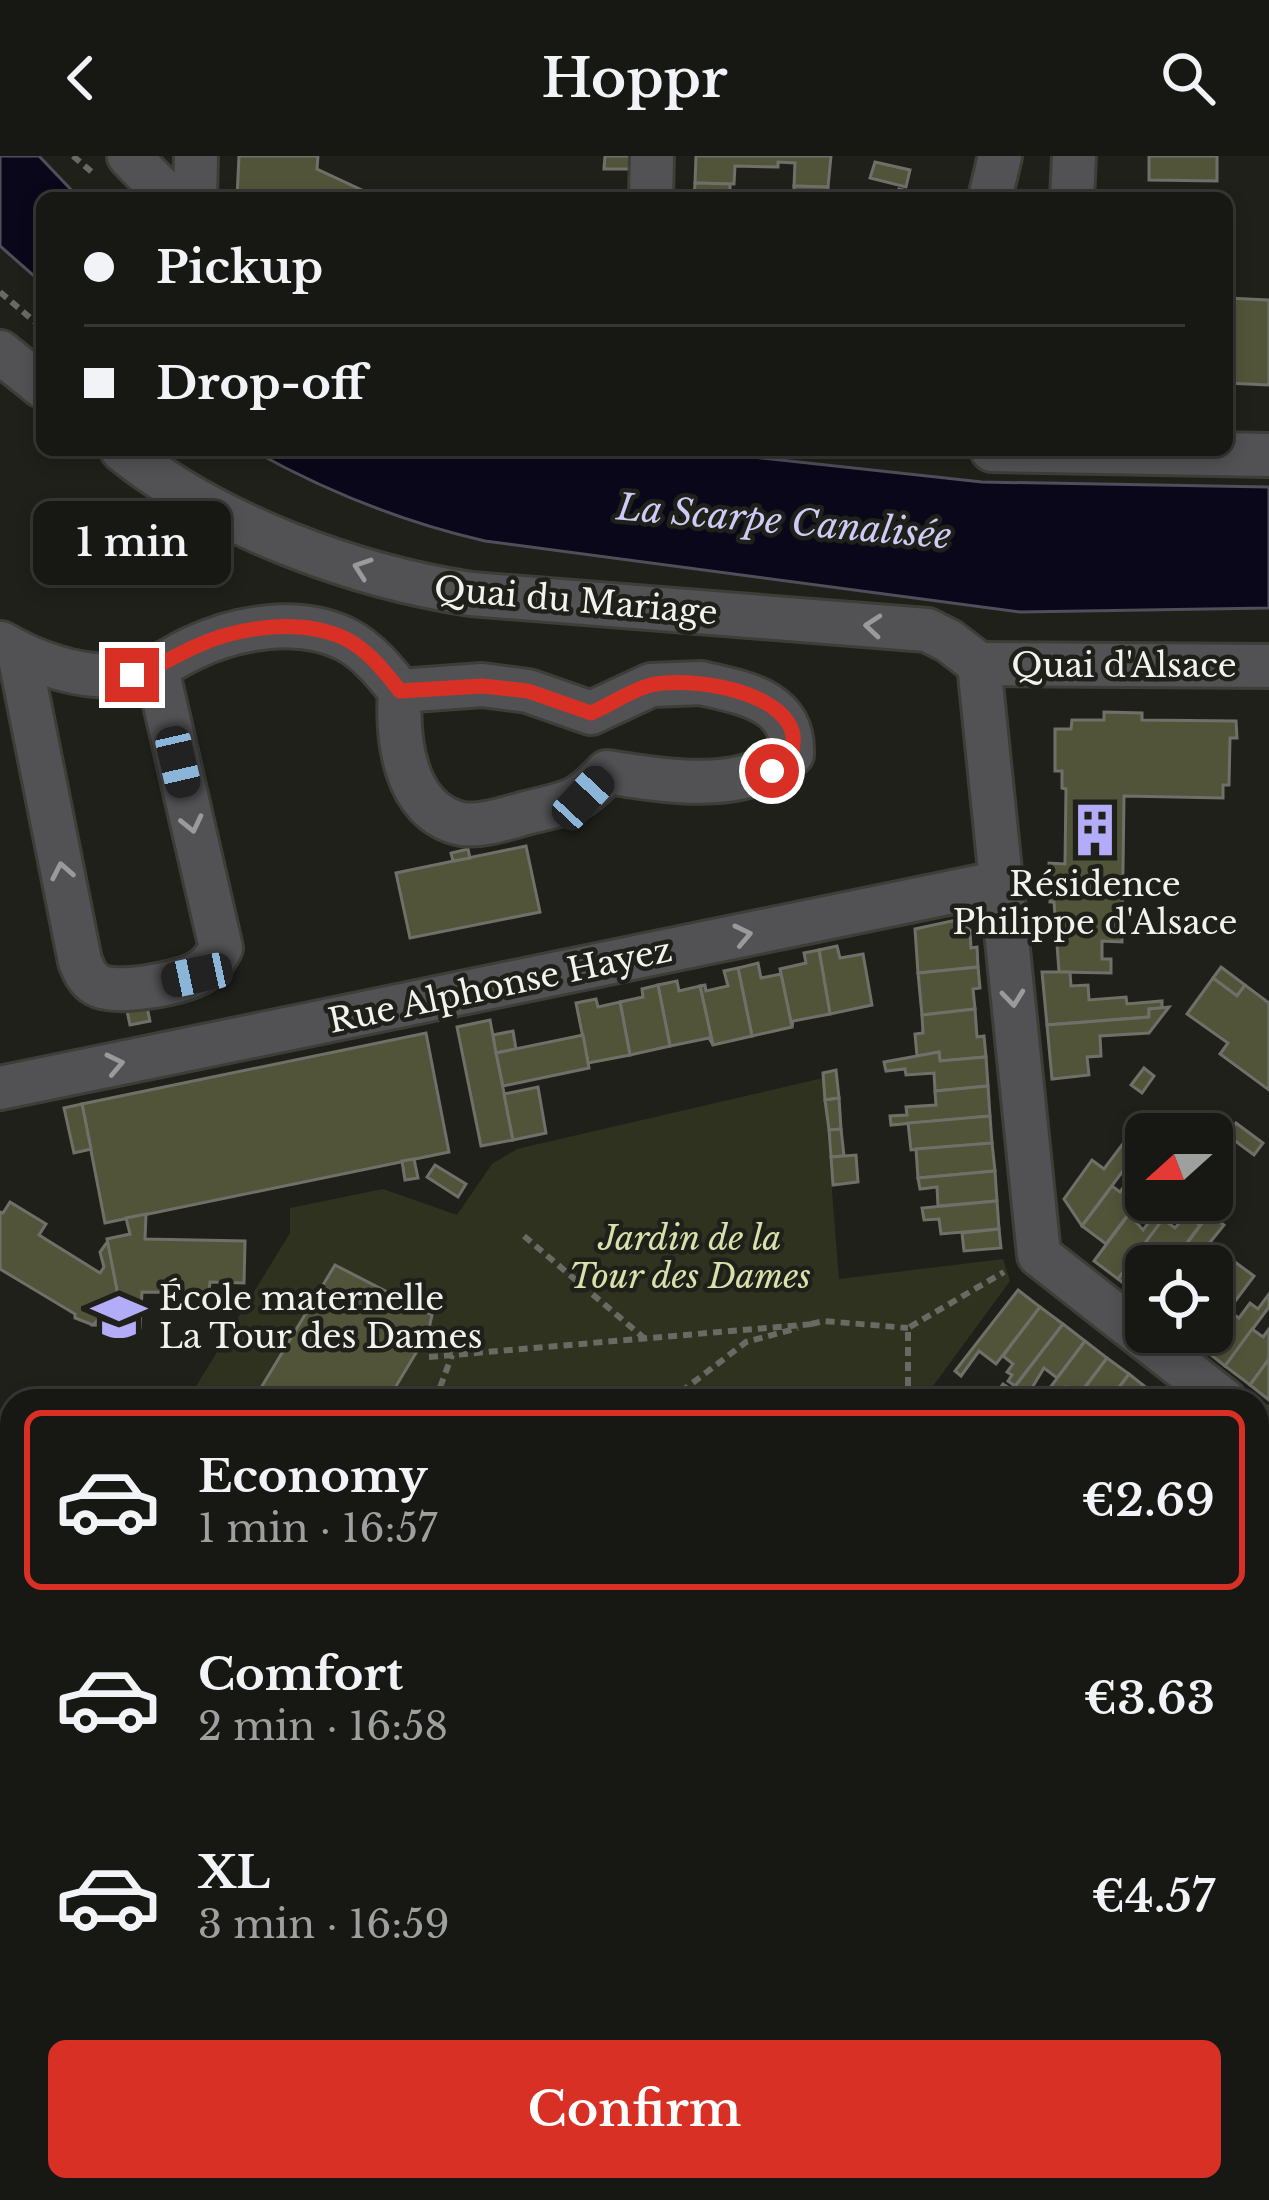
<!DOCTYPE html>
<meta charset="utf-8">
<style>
body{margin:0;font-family:"Libre Baskerville",serif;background:#20211d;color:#f1f3f6;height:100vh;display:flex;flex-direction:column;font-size:45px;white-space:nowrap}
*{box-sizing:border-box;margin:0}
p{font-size:39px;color:#9ea0a0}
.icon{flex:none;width:66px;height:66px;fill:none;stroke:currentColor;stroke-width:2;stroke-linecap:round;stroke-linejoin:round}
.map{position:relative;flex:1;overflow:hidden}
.sheet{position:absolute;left:0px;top:1233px;width:1269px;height:813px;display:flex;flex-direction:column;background:#171814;border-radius:36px 36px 0 0;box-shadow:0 6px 18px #0003,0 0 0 3px #363734}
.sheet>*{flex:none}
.guide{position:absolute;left:36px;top:36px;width:1197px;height:264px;border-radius:18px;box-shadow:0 6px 18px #0003,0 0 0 3px #363734;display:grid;align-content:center;height:264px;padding:0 48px;background:#171814}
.needle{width:78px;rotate:249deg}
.controls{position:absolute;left:1125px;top:957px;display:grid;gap:24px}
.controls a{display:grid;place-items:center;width:108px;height:108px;border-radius:18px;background:#171814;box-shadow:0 6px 18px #0003,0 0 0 3px #363734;font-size:60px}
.end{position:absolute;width:54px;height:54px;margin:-27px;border:15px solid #d93025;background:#fff;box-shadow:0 0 0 6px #fff}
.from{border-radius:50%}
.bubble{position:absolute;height:84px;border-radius:18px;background:#171814;box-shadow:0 6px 18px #0003,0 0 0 3px #363734;font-size:39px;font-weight:600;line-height:84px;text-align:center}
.car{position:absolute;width:36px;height:72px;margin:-36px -18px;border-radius:15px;box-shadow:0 0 9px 3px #0007;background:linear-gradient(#222 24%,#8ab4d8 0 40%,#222 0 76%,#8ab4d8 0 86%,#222 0)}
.guide b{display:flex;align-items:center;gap:42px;height:114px;font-size:45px}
.guide b+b{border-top:3px solid #363734}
.guide i{width:30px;height:30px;background:#f1f3f6}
ul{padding:21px 0 0;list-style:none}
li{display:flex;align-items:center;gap:36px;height:180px;margin:0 24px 18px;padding:0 24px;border:6px solid transparent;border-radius:18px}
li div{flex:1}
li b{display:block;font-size:45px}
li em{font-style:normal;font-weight:600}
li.selected{border-color:#d93025}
li>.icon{width:108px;height:108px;stroke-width:1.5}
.button{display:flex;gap:24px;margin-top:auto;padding:24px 48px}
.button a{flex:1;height:138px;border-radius:18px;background:#d93025;color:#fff;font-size:48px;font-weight:600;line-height:138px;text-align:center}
header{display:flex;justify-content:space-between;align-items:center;height:156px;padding:0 48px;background:#171814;font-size:54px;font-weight:600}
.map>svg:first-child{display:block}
.green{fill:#303220}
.water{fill:#0a071a;stroke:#504e5a;stroke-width:3}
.building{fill:#515439;stroke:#6f7069;stroke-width:3}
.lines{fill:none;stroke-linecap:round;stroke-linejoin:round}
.minor-casing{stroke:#3d3e38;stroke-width:48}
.major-casing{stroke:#3d3e38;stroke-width:57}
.path{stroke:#696a64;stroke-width:6;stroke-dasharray:9 6;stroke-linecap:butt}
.minor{stroke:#525255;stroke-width:42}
.major{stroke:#84848a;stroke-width:51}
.oneway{stroke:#9a9a9a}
.route{stroke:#d93025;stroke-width:15}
.labels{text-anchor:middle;stroke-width:9;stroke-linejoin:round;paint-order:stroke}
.street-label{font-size:33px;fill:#f2f3ef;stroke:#1f201a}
.poi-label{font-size:33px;fill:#f2f3ef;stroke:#1f201a}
.park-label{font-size:33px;font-style:italic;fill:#d9e0a9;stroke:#1f201a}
.water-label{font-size:36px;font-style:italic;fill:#ceccf6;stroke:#1f201a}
</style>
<header><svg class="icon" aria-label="back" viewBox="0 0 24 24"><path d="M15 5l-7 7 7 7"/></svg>Hoppr<svg class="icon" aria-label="search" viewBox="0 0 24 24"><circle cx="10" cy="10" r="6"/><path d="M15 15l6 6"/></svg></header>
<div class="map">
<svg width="1269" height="2044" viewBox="0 0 1269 2044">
<rect width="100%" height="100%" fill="#1f201a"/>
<g class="green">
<path d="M 823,922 L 839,1123 L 1003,1103 L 1010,1125 L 922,1245 L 187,1245 L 290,1077 L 290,1052 L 383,1033 L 457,1059 L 492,1008 L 517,993 Z"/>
<path d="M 1257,1524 L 1269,1533 L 1269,2044 L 1183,2044 L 1161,2034 L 1257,2034 Z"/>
</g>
<g class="water">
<path d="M 0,0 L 39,0 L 79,42 L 42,42 L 42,127 L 0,90 Z"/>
<path d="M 252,294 L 688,294 L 982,326 L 1269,331 L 1269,452 L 1020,456 L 485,385 C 402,366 327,336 252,294 Z"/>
</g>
<g class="building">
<path d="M 239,0 L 318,0 L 317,13 L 379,42 L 237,42 Z"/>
<path d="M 605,0 L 631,0 L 631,13 L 604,13 Z"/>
<path d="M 696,0 L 831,0 L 828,31 L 794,30 L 795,7 L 778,6 L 778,11 L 735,10 L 734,28 L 695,27 Z"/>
<path d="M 1149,0 L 1217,0 L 1217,25 L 1149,24 Z"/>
<path d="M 875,6 L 910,14 L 906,31 L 870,22 Z"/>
<path d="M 695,27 L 730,28 L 730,42 L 694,42 Z"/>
<path d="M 794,30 L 828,31 L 827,42 L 794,42 Z"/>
<path d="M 899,33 L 934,42 L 897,42 Z"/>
<path d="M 1227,142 L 1269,144 L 1269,229 L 1227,227 Z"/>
<path d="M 1104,556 L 1142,557 L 1142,564 L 1236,565 L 1237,582 L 1230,582 L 1229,629 L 1223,629 L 1223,642 L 1124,640 L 1122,786 L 1102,785 L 1102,803 L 1111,803 L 1111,817 L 1059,816 L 1054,746 L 1050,746 L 1049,707 L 1065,708 L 1066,633 L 1062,632 L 1062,615 L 1055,615 L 1055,573 L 1071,573 L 1072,564 L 1104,564 Z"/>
<path d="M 526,690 L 540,756 L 410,782 L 396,717 Z"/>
<path d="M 468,693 L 470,702 L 453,705 L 451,697 Z"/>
<path d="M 956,764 L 970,774 L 971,792 L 977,791 L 978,811 L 918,817 L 915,773 Z"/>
<path d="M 837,790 L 840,802 L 863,798 L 872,849 L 830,858 L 819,794 Z"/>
<path d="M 819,794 L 830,858 L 793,865 L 792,871 L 780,813 L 806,807 L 804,797 Z"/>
<path d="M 758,807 L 761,822 L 781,818 L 792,871 L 752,880 L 738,812 Z"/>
<path d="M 978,811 L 980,832 L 973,833 L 975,853 L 922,859 L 918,817 Z"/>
<path d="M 1221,811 L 1245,829 L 1237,840 L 1213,822 Z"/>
<path d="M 738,812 L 752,880 L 713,889 L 700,830 L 705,829 L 706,835 L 728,830 L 724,815 Z"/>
<path d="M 1042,816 L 1070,816 L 1071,830 L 1088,829 L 1089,844 L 1126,841 L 1127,848 L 1162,845 L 1162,852 L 1149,853 L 1149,861 L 1047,869 Z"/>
<path d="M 1213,822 L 1237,840 L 1245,829 L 1269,847 L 1269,934 L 1220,898 L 1228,887 L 1187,858 Z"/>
<path d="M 677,825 L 679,835 L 700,830 L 713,889 L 709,882 L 670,890 L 658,829 Z"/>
<path d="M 658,829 L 670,890 L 630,899 L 620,846 L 643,841 L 642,833 Z"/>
<path d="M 145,842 L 150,865 L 130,869 L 125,846 Z"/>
<path d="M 596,843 L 598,851 L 620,846 L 630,899 L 588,907 L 576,847 Z"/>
<path d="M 1169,851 L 1149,877 L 1100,880 L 1101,900 L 1087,901 L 1089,919 L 1052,923 L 1047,869 L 1149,861 L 1149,853 Z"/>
<path d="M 975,853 L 977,881 L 984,880 L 986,901 L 940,905 L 939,896 L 917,900 L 915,878 L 923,877 L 922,859 Z"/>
<path d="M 490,864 L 513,984 L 481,990 L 457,871 Z"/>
<path d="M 513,875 L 516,893 L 496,897 L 493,879 Z"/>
<path d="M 426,877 L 449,996 L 105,1067 L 82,948 Z"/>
<path d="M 583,879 L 589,912 L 503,930 L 496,897 Z"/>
<path d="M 939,896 L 940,905 L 986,901 L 988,930 L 935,935 L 934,917 L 906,919 L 905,913 L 886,915 L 884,906 Z"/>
<path d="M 1144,912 L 1154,920 L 1142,937 L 1131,929 Z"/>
<path d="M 836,914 L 839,942 L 825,944 L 823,917 Z"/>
<path d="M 988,930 L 990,960 L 891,969 L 890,960 L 907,959 L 906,951 L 936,949 L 935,935 Z"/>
<path d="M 538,931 L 546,977 L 513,984 L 504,938 Z"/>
<path d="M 839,942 L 841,973 L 829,974 L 825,944 Z"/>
<path d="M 82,948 L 91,993 L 74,997 L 64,952 Z"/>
<path d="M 990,960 L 992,987 L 911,994 L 908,967 Z"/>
<path d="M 1236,967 L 1263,987 L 1254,999 L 1227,979 Z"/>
<path d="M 841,973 L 844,1000 L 831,1001 L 829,974 Z"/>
<path d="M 1136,983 L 1143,988 L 1082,1070 L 1064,1043 L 1092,1004 L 1104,1013 L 1125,985 L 1131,989 Z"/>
<path d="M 992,987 L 995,1015 L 918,1022 L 916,993 Z"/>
<path d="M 856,999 L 858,1026 L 833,1029 L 831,1001 Z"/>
<path d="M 414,1003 L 418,1022 L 405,1024 L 402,1005 Z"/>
<path d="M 435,1009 L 466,1028 L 458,1041 L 427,1021 Z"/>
<path d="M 995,1015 L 997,1045 L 938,1050 L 937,1031 L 920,1033 L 918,1022 Z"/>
<path d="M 1134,1017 L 1146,1025 L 1146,1035 L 1106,1088 L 1082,1070 L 1112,1030 L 1120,1036 Z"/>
<path d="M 1166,1044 L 1178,1044 L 1118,1123 L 1094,1105 L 1129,1058 L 1143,1074 Z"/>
<path d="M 997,1045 L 999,1073 L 941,1078 L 939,1063 L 924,1064 L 922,1052 Z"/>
<path d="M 10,1046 L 46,1068 L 39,1079 L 100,1117 L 104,1111 L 100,1096 L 108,1085 L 119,1144 L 93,1169 L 75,1162 L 75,1158 L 0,1113 L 0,1056 L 3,1057 Z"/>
<path d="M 146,1058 L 145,1083 L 245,1085 L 244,1127 L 210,1126 L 209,1137 L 142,1136 L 140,1172 L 93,1169 L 119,1144 L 107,1083 L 130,1078 L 126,1062 Z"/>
<path d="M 1209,1058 L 1224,1069 L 1203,1095 L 1219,1106 L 1212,1115 L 1212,1110 L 1170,1110 Z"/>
<path d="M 1186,1059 L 1200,1069 L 1170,1110 L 1146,1110 L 1145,1144 L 1118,1123 L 1163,1063 L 1175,1072 Z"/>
<path d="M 999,1073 L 1001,1092 L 964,1095 L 962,1077 Z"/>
<path d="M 1224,1098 L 1254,1120 L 1201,1191 L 1181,1176 L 1212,1176 L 1212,1115 Z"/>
<path d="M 335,1109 L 432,1159 L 428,1177 L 387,1245 L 253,1245 Z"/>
<path d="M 1018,1134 L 1040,1151 L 996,1208 L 979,1195 L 961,1220 L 955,1215 Z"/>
<path d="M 1269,1138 L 1269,1151 L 1225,1210 L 1201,1191 L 1228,1155 L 1239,1162 L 1250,1147 L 1258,1153 Z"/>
<path d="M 1040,1151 L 1063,1168 L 1015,1230 L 1008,1225 L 1012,1219 L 1007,1216 L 1013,1208 L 1003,1200 Z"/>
<path d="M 1063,1168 L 1085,1185 L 1057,1222 L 1044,1212 L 1024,1245 L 1004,1245 Z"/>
<path d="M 1252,1173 L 1263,1181 L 1269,1173 L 1269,1203 L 1250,1229 L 1225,1210 Z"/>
<path d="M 1085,1185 L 1107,1202 L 1078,1240 L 1066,1231 L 1055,1245 L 1040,1245 Z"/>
<path d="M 1107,1202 L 1129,1218 L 1109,1245 L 1075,1245 Z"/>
<path d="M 1269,1203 L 1269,1244 L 1250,1229 Z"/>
<path d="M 1129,1218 L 1153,1237 L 1146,1245 L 1109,1245 Z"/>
<path d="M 1003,1228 L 1012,1234 L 1004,1245 L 990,1245 Z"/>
<path d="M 1264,1322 L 1269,1326 L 1269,1360 L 1257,1376 L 1257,1331 Z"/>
<path d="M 1269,1360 L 1269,1389 L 1265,1387 L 1257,1405 L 1257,1376 Z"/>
<path d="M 12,1654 L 12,1962 L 0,1970 L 0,1662 Z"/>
<path d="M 12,1962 L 12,2034 L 41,2034 L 27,2044 L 0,2044 L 0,1970 Z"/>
<path d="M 592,2034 L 800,2034 L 805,2036 L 802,2044 L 696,2044 L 682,2038 L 680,2044 L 614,2044 Z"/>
</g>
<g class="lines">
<defs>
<g id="minor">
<path d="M 129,0 L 170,42"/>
<path d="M 195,42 L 196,0"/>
<path d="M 651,42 L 652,0"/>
<path d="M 990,42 L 1000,0"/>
<path d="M 1072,42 L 1074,0"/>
<path d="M 0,196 L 42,230"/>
<path d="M 122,294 C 215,369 353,420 471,438 L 927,474 L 949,485 L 979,508"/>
<path d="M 992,294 L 1269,299"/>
<path d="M 1,487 C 41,510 87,525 134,518 C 157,515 173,501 193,492 C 237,471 300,460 347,484 C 368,495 385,516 400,535"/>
<path d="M 19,497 L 80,805 C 84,815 87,823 97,829 C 116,840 184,827 202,815 C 212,808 215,802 221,792 L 157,513"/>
<path d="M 979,508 L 1039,1099 L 1225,1245"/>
<path d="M 979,508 L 1269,510"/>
<path d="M 701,527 C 744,537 794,544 792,598 C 742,639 667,625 607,616 C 576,649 569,646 526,657 C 507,662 482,671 462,668 C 403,656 397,581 400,535 L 482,529 L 528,535 L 591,557 L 651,529 Z"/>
<path d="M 0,932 L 1001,726"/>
<path d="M 1257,1270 L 1269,1280"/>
</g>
<g id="major">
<path d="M 0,1346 L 12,1363"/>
<path d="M 0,1467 L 12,1484"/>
<path d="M 414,2034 L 418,2044"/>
<path d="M 486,2034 L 493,2044"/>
<path d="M 912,2034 L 935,2044"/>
<path d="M 1055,2034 L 1077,2044"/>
</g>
</defs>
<use href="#minor" class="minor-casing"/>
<use href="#major" class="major-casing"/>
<g class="path">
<path d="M 73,0 L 93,17"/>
<path d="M 0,136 L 42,172"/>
<path d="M 524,1080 L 644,1182"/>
<path d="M 811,1168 L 824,1165 L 908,1172"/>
<path d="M 429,1201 L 813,1168"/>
<path d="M 435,1245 L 452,1199"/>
<path d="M 669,1245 L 746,1186 L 798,1172"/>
<path d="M 908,1245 L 908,1172 L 1004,1116"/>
<path d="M 1257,1637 L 1269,1648"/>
<path d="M 1257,1698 L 1269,1701"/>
<path d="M 1257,1963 L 1269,1953"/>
</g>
<use href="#minor" class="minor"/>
<use href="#major" class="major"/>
</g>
<defs><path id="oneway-chevron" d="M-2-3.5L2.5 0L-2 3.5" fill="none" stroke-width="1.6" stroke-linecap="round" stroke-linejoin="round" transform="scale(3)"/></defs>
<g class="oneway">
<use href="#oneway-chevron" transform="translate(362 412) rotate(-161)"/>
<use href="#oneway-chevron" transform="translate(873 470) rotate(-175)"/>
<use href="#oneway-chevron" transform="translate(192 668) rotate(77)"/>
<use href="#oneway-chevron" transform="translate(62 715) rotate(-101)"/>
<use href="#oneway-chevron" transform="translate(743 779) rotate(-12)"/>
<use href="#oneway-chevron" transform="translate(1013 842) rotate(84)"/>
<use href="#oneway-chevron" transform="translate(115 908) rotate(-12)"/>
</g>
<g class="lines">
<path class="route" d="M 132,519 C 155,513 171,502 192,492 C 236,471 300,461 346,483 C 368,494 385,516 400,535 L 482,530 L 528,535 L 591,557 C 610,549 631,534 651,529 C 688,520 784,534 793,579 C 794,586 792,592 792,598 L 772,615"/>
</g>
<defs>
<symbol id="building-bare" viewBox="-9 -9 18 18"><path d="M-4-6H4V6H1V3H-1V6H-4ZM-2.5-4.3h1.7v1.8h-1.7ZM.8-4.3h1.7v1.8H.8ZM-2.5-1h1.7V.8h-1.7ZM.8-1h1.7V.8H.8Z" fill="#b3adf9" stroke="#1f201a" stroke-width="2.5" paint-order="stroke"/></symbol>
<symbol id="school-bare" viewBox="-9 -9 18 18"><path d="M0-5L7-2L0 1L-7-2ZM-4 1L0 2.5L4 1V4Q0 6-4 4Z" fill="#b3adf9" stroke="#1f201a" stroke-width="2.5" paint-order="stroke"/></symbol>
</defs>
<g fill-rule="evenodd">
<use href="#building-bare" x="1057" y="636" width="76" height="76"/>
<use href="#school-bare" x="81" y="1123" width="76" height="76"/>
</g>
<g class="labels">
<g class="street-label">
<text transform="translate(576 444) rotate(5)" y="12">Quai du Mariage</text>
<text x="1124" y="521">Quai d'Alsace</text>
<text transform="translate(500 829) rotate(-12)" y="12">Rue Alphonse Hayez</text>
</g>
<g class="poi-label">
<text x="1095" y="740">Résidence<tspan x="1095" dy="38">Philippe d'Alsace</tspan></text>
<text x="159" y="1154" text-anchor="start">École maternelle<tspan x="159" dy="38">La Tour des Dames</tspan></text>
</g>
<g class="park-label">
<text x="690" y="1094">Jardin de la<tspan x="690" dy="38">Tour des Dames</tspan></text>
</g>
<g class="water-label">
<text transform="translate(784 365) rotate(5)" y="13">La Scarpe Canalisée</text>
</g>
</g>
</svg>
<div class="controls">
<a><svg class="needle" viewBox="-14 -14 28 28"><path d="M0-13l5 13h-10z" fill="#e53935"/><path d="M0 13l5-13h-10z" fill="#9ea0a0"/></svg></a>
<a><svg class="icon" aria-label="locate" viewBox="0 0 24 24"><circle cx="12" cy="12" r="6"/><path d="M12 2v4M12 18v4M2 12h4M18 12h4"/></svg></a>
</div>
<i class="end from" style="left:772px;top:615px"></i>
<i class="end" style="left:132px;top:519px"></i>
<div class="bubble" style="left:33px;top:345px;width:198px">1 min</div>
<i class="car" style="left:178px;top:606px;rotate:167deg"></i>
<i class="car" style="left:583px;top:642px;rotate:43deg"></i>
<i class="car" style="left:197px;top:819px;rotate:258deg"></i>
<div class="guide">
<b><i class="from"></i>Pickup</b>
<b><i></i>Drop-off</b>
</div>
<section class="sheet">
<ul>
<li class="selected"><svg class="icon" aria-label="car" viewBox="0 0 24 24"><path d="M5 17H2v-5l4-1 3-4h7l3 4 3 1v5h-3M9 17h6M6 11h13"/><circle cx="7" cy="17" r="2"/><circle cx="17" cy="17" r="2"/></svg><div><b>Economy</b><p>1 min · 16:57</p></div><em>€2.69</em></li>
<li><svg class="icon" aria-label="car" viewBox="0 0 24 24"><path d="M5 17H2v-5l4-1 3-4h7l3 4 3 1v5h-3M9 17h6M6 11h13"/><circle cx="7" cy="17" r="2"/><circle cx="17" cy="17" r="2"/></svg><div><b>Comfort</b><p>2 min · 16:58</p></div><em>€3.63</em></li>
<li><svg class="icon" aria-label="car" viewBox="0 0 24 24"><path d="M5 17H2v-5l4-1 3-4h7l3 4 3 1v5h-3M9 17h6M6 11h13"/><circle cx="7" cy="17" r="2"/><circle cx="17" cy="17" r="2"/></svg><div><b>XL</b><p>3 min · 16:59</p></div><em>€4.57</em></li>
</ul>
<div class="button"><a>Confirm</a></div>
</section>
</div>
